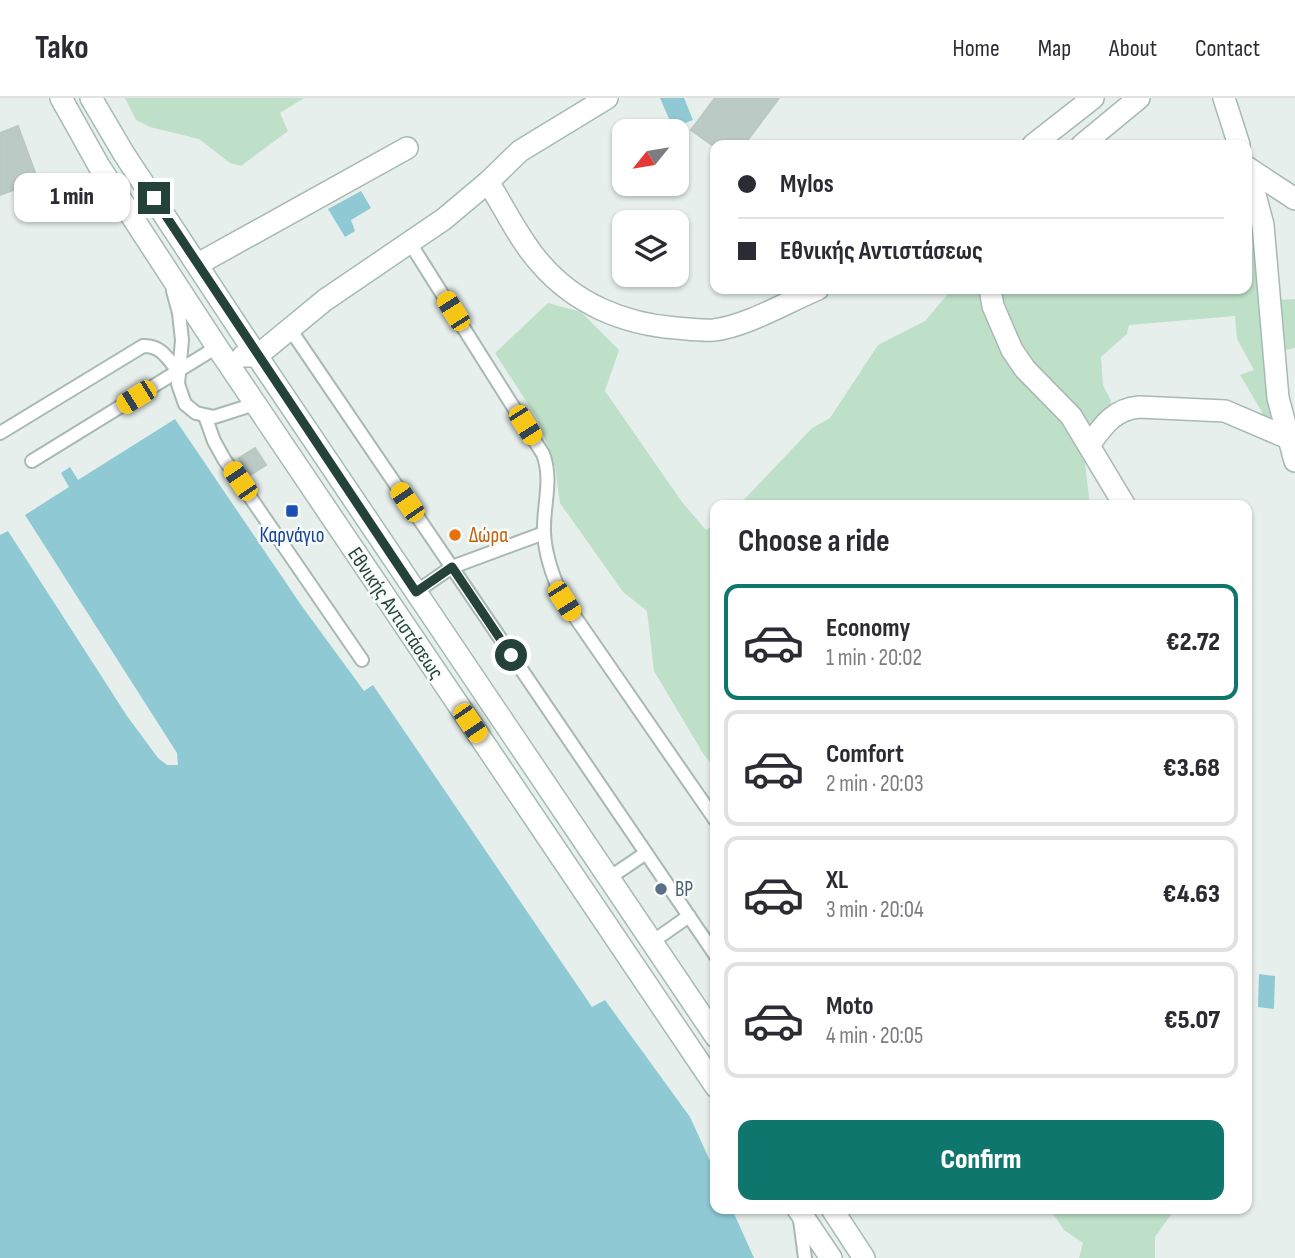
<!DOCTYPE html>
<meta charset="utf-8">
<style>
body{margin:0;font-family:"Sofia Sans Condensed",sans-serif;background:#f2f2f3;color:#2b2b33;height:100vh;display:flex;flex-direction:column;font-size:26px;white-space:nowrap}
*{box-sizing:border-box;margin:0}
p{font-size:23px;color:#7c7c81}
.icon{flex:none;width:38px;height:38px;fill:none;stroke:currentColor;stroke-width:2;stroke-linecap:round;stroke-linejoin:round}
.map{position:relative;flex:1;overflow:hidden}
.drawer{position:absolute;left:710px;top:402px;width:542px;height:714px;display:flex;flex-direction:column;background:#fff;border-radius:14px;box-shadow:0 2px 5px #0004}
.drawer>*{flex:none}
.guide{position:absolute;left:710px;top:42px;width:542px;height:154px;border-radius:14px;box-shadow:0 2px 5px #0004;display:grid;align-content:center;height:154px;padding:0 28px;background:#fff}
.needle{width:46px;rotate:240deg}
.fabs{position:absolute;left:612px;top:21px;display:grid;gap:14px}
.fabs a{display:grid;place-items:center;width:77px;height:77px;border-radius:14px;background:#fff;box-shadow:0 2px 5px #0004;font-size:35px}
.end{position:absolute;width:32px;height:32px;margin:-16px;border:9px solid #24423a;background:#fff;box-shadow:0 0 0 4px #fff}
.from{border-radius:50%}
.bubble{position:absolute;height:49px;border-radius:14px;background:#fff;box-shadow:0 2px 5px #0004;font-size:23px;font-weight:800;line-height:49px;text-align:center}
.car{position:absolute;width:21px;height:42px;margin:-21px -10px;border-radius:9px;box-shadow:0 0 5px 2px #0007;background:linear-gradient(#f5c518 24%,#345 0 40%,#f5c518 0 76%,#345 0 86%,#f5c518 0)}
.guide b{display:flex;align-items:center;gap:24px;height:66px;font-size:26px}
.guide b+b{border-top:2px solid #e1e1e2}
.guide i{width:18px;height:18px;background:#2b2b33}
ul{padding:0;list-style:none}
li{display:flex;align-items:center;gap:21px;height:116px;margin:0 14px 10px;padding:0 14px;border:4px solid #e1e1e2;border-radius:14px}
li div{flex:1}
li b{display:block;font-size:26px}
li em{font-style:normal;font-weight:800}
li.selected{border-color:#0f766e}
li>.icon{width:63px;height:63px;stroke-width:1.5}
h2{padding:0 28px;font-size:32px;line-height:84px}
.primary-button{display:flex;gap:14px;margin-top:auto;padding:14px 28px}
.primary-button a{flex:1;height:80px;border-radius:14px;background:#0f766e;color:#fff;font-size:28px;font-weight:800;line-height:80px;text-align:center}
header{display:flex;align-items:center;gap:42px;box-sizing:border-box;height:98px;padding:0 35px;background:#fff;border-bottom:2px solid #e1e1e2}
header strong{font-size:33px}
nav{display:flex;gap:38px;margin-inline-start:auto;font-size:24px}
.map>svg:first-child{display:block}
.green{fill:#bfe0c8}
.water{fill:#8ec9d4}
.building{fill:#bbcac4;stroke:#b8c9c2;stroke-width:2}
.lines{fill:none;stroke-linecap:round;stroke-linejoin:round}
.lane-casing{stroke:#a8b8b2;stroke-width:16}
.street-casing{stroke:#a8b8b2;stroke-width:24}
.secondary-casing{stroke:#a4bbb3;stroke-width:24}
.lane{stroke:#fff;stroke-width:12}
.street{stroke:#fff;stroke-width:21}
.secondary{stroke:#fff;stroke-width:21}
.route{stroke:#24423a;stroke-width:9}
.transit-dot{fill:#1a4fb4;stroke:#f7fbf9;stroke-width:2.5}
.food-dot{fill:#e8710a;stroke:#f7fbf9;stroke-width:2.5}
.service-dot{fill:#5c6f8a;stroke:#f7fbf9;stroke-width:2.5}
.labels{text-anchor:middle;stroke-width:5;stroke-linejoin:round;paint-order:stroke}
.transit-label{font-size:21px;fill:#164399;stroke:#f7fbf9}
.food-label{font-size:21px;fill:#c56008;stroke:#f7fbf9;text-anchor:start}
.street-label{font-size:21px;fill:#24423a;stroke:#f7fbf9}
.service-label{font-size:21px;fill:#4e5e75;stroke:#f7fbf9;text-anchor:start}
</style>
<header>
<strong>Tako</strong>
<nav><a>Home</a><a>Map</a><a>About</a><a>Contact</a></nav>
</header>
<div class="map">
<svg width="1295" height="1160" viewBox="0 0 1295 1160">
<rect width="100%" height="100%" fill="#e6efeb"/>
<g class="green">
<path d="M 125,0 L 304,0 L 280,15 L 288,33 L 241,68 L 230,65 L 199,41 L 150,29 L 136,22 Z"/>
<path d="M 1258,150 L 1262,203 L 1295,201 L 1295,250 L 1267,256 L 1278,329 L 1263,324 L 1262,314 L 1240,277 L 1254,272 L 1237,241 L 1235,218 L 1129,227 L 1127,236 L 1101,259 L 1103,287 L 1111,303 L 1103,341 L 1084,356 L 1090,408 L 738,408 L 812,330 L 830,320 L 878,247 L 925,223 L 947,197 L 945,191 L 1248,191 L 1248,151 Z"/>
<path d="M 548,205 L 581,214 L 619,252 L 605,293 L 682,404 L 706,432 L 716,425 L 716,671 L 704,657 L 654,573 L 647,513 L 623,494 L 560,405 L 555,369 L 537,320 L 495,255 Z"/>
<path d="M 1050,1111 L 1175,1111 L 1155,1139 L 1155,1160 L 1079,1160 L 1083,1145 L 1064,1132 Z"/>
</g>
<g class="water">
<path d="M 660,0 L 684,0 L 693,22 L 673,30 Z"/>
<path d="M 361,93 L 371,110 L 351,122 L 355,133 L 345,139 L 328,111 Z"/>
<path d="M 175,321 L 301,507 L 364,593 L 373,587 L 592,909 L 605,902 L 690,1019 L 716,1076 L 716,1111 L 732,1111 L 754,1160 L 0,1160 L 0,437 L 8,433 L 127,618 L 158,660 L 167,667 L 178,667 L 177,655 L 25,417 L 69,389 L 61,375 L 70,369 L 78,382 Z"/>
<path d="M 1259,876 L 1275,878 L 1274,911 L 1258,909 Z"/>
</g>
<g class="building">
<path d="M 715,0 L 779,0 L 744,47 L 712,47 L 691,32 Z"/>
<path d="M 18,28 L 38,83 L 0,97 L 0,35 Z"/>
<path d="M 255,350 L 266,367 L 250,377 L 239,360 Z"/>
</g>
<g class="lines">
<defs>
<g id="lane">
<path d="M 410,145 L 543,356 C 553,382 543,407 544,434 C 545,458 554,482 564,503 L 716,723"/>
<path d="M 173,193 L 179,215 L 182,242 L 178,286 L 185,306 L 196,315 L 214,319 L 255,306"/>
<path d="M 290,231 L 716,858"/>
<path d="M 205,318 L 214,343 L 224,361 L 362,562"/>
<path d="M 0,335 L 143,248 C 161,247 168,261 178,273 L 217,249"/>
<path d="M 32,363 L 178,273"/>
<path d="M 416,494 L 452,469 L 544,435"/>
<path d="M 609,780 L 646,755"/>
<path d="M 652,844 L 689,818"/>
<path d="M 800,1122 L 805,1160"/>
</g>
<g id="street">
<path d="M 1033,47 L 1093,0"/>
<path d="M 1082,47 L 1139,0"/>
<path d="M 1248,70 L 1295,101"/>
<path d="M 488,84 C 504,109 520,143 540,165 C 575,206 624,226 676,230 C 688,231 701,233 714,232 C 747,228 787,204 818,191"/>
<path d="M 198,166 L 407,50"/>
<path d="M 990,191 L 993,208 L 1012,252 L 1025,271 L 1071,318 L 1125,408"/>
<path d="M 1089,347 C 1103,328 1114,311 1139,309 L 1225,313 L 1288,340"/>
</g>
<g id="secondary">
<path d="M 61,0 L 99,68 L 217,249 L 716,989"/>
<path d="M 91,0 L 124,56 L 257,258 L 716,939"/>
<path d="M 1224,0 L 1239,47"/>
<path d="M 1248,70 L 1263,127 L 1278,300 L 1295,363"/>
<path d="M 243,258 L 257,258 L 325,202 L 444,121 L 488,84 L 520,53 L 607,0"/>
<path d="M 798,1111 L 831,1160"/>
<path d="M 832,1111 L 864,1160"/>
</g>
</defs>
<use href="#lane" class="lane-casing"/>
<use href="#street" class="street-casing"/>
<use href="#secondary" class="secondary-casing"/>
<use href="#lane" class="lane"/>
<use href="#street" class="street"/>
<use href="#secondary" class="secondary"/>
</g>
<g class="lines">
<path class="route" d="M 154,100 L 416,494 L 452,469 L 511,557"/>
</g>
<rect class="transit-dot" x="285" y="406" width="14" height="14" rx="3.5"/>
<circle class="food-dot" cx="455" cy="437" r="7"/>
<circle class="service-dot" cx="661" cy="791" r="7"/>
<g class="labels">
<g class="transit-label">
<text x="292" y="444">Καρνάγιο</text>
</g>
<g class="food-label">
<text x="469" y="444">Δώρα</text>
</g>
<g class="street-label">
<text transform="translate(396 515) rotate(56)" y="7">Εθνικής Αντιστάσεως</text>
</g>
<g class="service-label">
<text x="675" y="798">BP</text>
</g>
</g>
</svg>
<div class="fabs">
<a><svg class="needle" viewBox="-14 -14 28 28"><path d="M0-13l5 13h-10z" fill="#e53935"/><path d="M0 13l5-13h-10z" fill="#7c7c81"/></svg></a>
<a><svg class="icon" aria-label="layers" viewBox="0 0 24 24"><path d="M12 4l9 5-9 5-9-5zM3 14l9 5 9-5"/></svg></a>
</div>
<i class="end from" style="left:511px;top:557px"></i>
<i class="end" style="left:154px;top:100px"></i>
<div class="bubble" style="left:14px;top:75px;width:116px">1 min</div>
<i class="car" style="left:453px;top:213px;rotate:328deg"></i>
<i class="car" style="left:136px;top:299px;rotate:238deg"></i>
<i class="car" style="left:525px;top:327px;rotate:148deg"></i>
<i class="car" style="left:240px;top:383px;rotate:326deg"></i>
<i class="car" style="left:407px;top:404px;rotate:326deg"></i>
<i class="car" style="left:564px;top:503px;rotate:148deg"></i>
<i class="car" style="left:470px;top:625px;rotate:146deg"></i>
<div class="guide">
<b><i class="from"></i>Mylos</b>
<b><i></i>Εθνικής Αντιστάσεως</b>
</div>
<section class="drawer">
<h2>Choose a ride</h2>
<ul>
<li class="selected"><svg class="icon" aria-label="car" viewBox="0 0 24 24"><path d="M5 17H2v-5l4-1 3-4h7l3 4 3 1v5h-3M9 17h6M6 11h13"/><circle cx="7" cy="17" r="2"/><circle cx="17" cy="17" r="2"/></svg><div><b>Economy</b><p>1 min · 20:02</p></div><em>€2.72</em></li>
<li><svg class="icon" aria-label="car" viewBox="0 0 24 24"><path d="M5 17H2v-5l4-1 3-4h7l3 4 3 1v5h-3M9 17h6M6 11h13"/><circle cx="7" cy="17" r="2"/><circle cx="17" cy="17" r="2"/></svg><div><b>Comfort</b><p>2 min · 20:03</p></div><em>€3.68</em></li>
<li><svg class="icon" aria-label="car" viewBox="0 0 24 24"><path d="M5 17H2v-5l4-1 3-4h7l3 4 3 1v5h-3M9 17h6M6 11h13"/><circle cx="7" cy="17" r="2"/><circle cx="17" cy="17" r="2"/></svg><div><b>XL</b><p>3 min · 20:04</p></div><em>€4.63</em></li>
<li><svg class="icon" aria-label="car" viewBox="0 0 24 24"><path d="M5 17H2v-5l4-1 3-4h7l3 4 3 1v5h-3M9 17h6M6 11h13"/><circle cx="7" cy="17" r="2"/><circle cx="17" cy="17" r="2"/></svg><div><b>Moto</b><p>4 min · 20:05</p></div><em>€5.07</em></li>
</ul>
<div class="primary-button"><a>Confirm</a></div>
</section>
</div>
